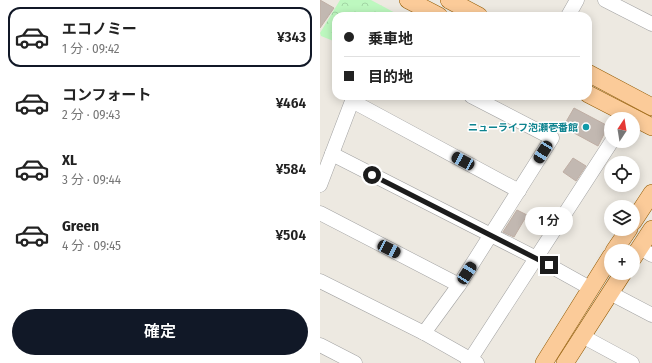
<!DOCTYPE html>
<html lang="ja">
<meta charset="utf-8">
<style>
body{margin:0;font-family:"Fira Sans Condensed","Noto Sans JP",sans-serif;background:#f6f6f6;color:#222;height:100vh;display:flex;flex-direction:column;font-size:15px;white-space:nowrap}
*{box-sizing:border-box;margin:0}
p{font-size:13px;color:#767676}
.icon{flex:none;width:22px;height:22px;fill:none;stroke:currentColor;stroke-width:2;stroke-linecap:round;stroke-linejoin:round}
.map{position:relative;flex:1;overflow:hidden}
.side{display:flex;flex-direction:column;background:#fff;width:320px}
.side>*{flex:none}
.hud{position:absolute;left:12px;top:12px;width:260px;height:88px;border-radius:12px;box-shadow:0 2px 10px #0003;display:grid;align-content:center;height:88px;padding:0 12px;background:#fff}
.needle{width:26px;rotate:12deg}
.controls{position:absolute;left:284px;top:112px;display:grid;gap:8px}
.controls a{display:grid;place-items:center;width:36px;height:36px;border-radius:50%;background:#fff;box-shadow:0 2px 10px #0003;font-size:20px}
.end{position:absolute;width:18px;height:18px;margin:-9px;border:5px solid #1c1c1c;background:#fff;box-shadow:0 0 0 2px #fff}
.from{border-radius:50%}
.bubble{position:absolute;height:28px;border-radius:14px;background:#fff;box-shadow:0 2px 10px #0003;font-size:13px;font-weight:600;line-height:28px;text-align:center}
.car{position:absolute;width:12px;height:24px;margin:-12px -6px;border-radius:5px;box-shadow:0 0 3px 1px #0007;background:linear-gradient(#222 24%,#8ab4d8 0 40%,#222 0 76%,#8ab4d8 0 86%,#222 0)}
.hud b{display:flex;align-items:center;gap:14px;height:38px;font-size:15px}
.hud b+b{border-top:1px solid #e0e0e0}
.hud i{width:10px;height:10px;background:#222}
ul{padding:7px 0 0;list-style:none}
li{display:flex;align-items:center;gap:12px;height:60px;margin:0 8px 6px;padding:0 4px;border:2px solid transparent;border-radius:12px}
li div{flex:1}
li b{display:block;font-size:15px}
li em{font-style:normal;font-weight:600}
li.on{border-color:#111827}
li>.icon{width:36px;height:36px;stroke-width:1.5}
.primary-button{display:flex;gap:8px;margin-top:auto;padding:8px 12px}
.primary-button a{flex:1;height:46px;border-radius:24px;background:#111827;color:#fff;font-size:16px;font-weight:600;line-height:46px;text-align:center}
main{display:flex;flex:1;min-height:0}
.map>svg:first-child{display:block}
.park{fill:url(#park-crowns)}
.building{fill:#c2b8b1;stroke:#bfaea4}
.lines{fill:none;stroke-linecap:round;stroke-linejoin:round}
.minor-casing{stroke:#a3a3a3;stroke-width:15}
.major-casing{stroke:#925a02;stroke-width:18}
.minor{stroke:#fff;stroke-width:14}
.major{stroke:#fbcb99;stroke-width:17}
.route{stroke:#1c1c1c;stroke-width:5}
.culture-dot{fill:#0f9aa8;stroke:#fff;stroke-width:1.5}
.labels{text-anchor:middle;stroke-width:3;stroke-linejoin:round;paint-order:stroke}
.culture-label{font-size:10px;font-weight:bold;fill:#0d838f;stroke:#fff;text-anchor:end}
</style>
<main>
<section class="side">
<ul>
<li class="on"><svg class="icon" aria-label="car" viewBox="0 0 24 24"><path d="M5 17H2v-5l4-1 3-4h7l3 4 3 1v5h-3M9 17h6M6 11h13"/><circle cx="7" cy="17" r="2"/><circle cx="17" cy="17" r="2"/></svg><div><b>エコノミー</b><p>1 分 · 09:42</p></div><em>¥343</em></li>
<li><svg class="icon" aria-label="car" viewBox="0 0 24 24"><path d="M5 17H2v-5l4-1 3-4h7l3 4 3 1v5h-3M9 17h6M6 11h13"/><circle cx="7" cy="17" r="2"/><circle cx="17" cy="17" r="2"/></svg><div><b>コンフォート</b><p>2 分 · 09:43</p></div><em>¥464</em></li>
<li><svg class="icon" aria-label="car" viewBox="0 0 24 24"><path d="M5 17H2v-5l4-1 3-4h7l3 4 3 1v5h-3M9 17h6M6 11h13"/><circle cx="7" cy="17" r="2"/><circle cx="17" cy="17" r="2"/></svg><div><b>XL</b><p>3 分 · 09:44</p></div><em>¥584</em></li>
<li><svg class="icon" aria-label="car" viewBox="0 0 24 24"><path d="M5 17H2v-5l4-1 3-4h7l3 4 3 1v5h-3M9 17h6M6 11h13"/><circle cx="7" cy="17" r="2"/><circle cx="17" cy="17" r="2"/></svg><div><b>Green</b><p>4 分 · 09:45</p></div><em>¥504</em></li>
</ul>
<div class="primary-button"><a>確定</a></div>
</section>
<div class="map">
<svg width="332" height="363" viewBox="0 0 332 363">
<defs>
<pattern id="park-crowns" width="20" height="18" patternUnits="userSpaceOnUse"><rect width="20" height="18" fill="#bdf8bf"/><path d="M2 6a3 3 0 1 1 6 0M12 15a3 3 0 1 1 6 0" fill="none" stroke="#a2d4a4"/></pattern>
</defs>
<rect width="100%" height="100%" fill="#ede9e1"/>
<path class="park" d="M 20,0 L 51,0 L 81,16 L 16,16 L 16,42 L 1,36 L 0,33 Z"/>
<g class="building">
<path d="M 0,0 L 14,8 L 0,28 Z"/>
<path d="M 254,108 L 288,126 L 278,146 L 243,127 Z"/>
<path d="M 253,158 L 266,166 L 256,181 L 243,172 Z"/>
<path d="M 197,210 L 207,215 L 194,237 L 183,232 Z"/>
</g>
<g class="lines">
<defs>
<g id="minor">
<path d="M 285,0 L 332,24"/>
<path d="M 248,16 L 257,0"/>
<path d="M 32,101 L 199,191"/>
<path d="M 12,154 L 216,258 L 270,288"/>
<path d="M 0,185 L 34,96"/>
<path d="M 0,213 L 139,285"/>
<path d="M 320,248 L 332,255"/>
<path d="M 0,281 L 104,333 L 157,363"/>
<path d="M 290,293 L 332,315"/>
<path d="M 104,333 L 139,285 L 232,138 L 151,96"/>
<path d="M 262,336 L 312,363"/>
<path d="M 0,345 L 35,363"/>
<path d="M 148,363 L 292,141"/>
</g>
<g id="major">
<path d="M 88,0 L 119,16"/>
<path d="M 129,0 L 159,16"/>
<path d="M 268,73 L 332,107"/>
<path d="M 268,94 L 332,127"/>
<path d="M 313,222 L 332,193"/>
<path d="M 294,251 L 309,229"/>
<path d="M 313,258 L 332,229"/>
<path d="M 224,363 L 291,256"/>
<path d="M 245,363 L 303,273"/>
</g>
</defs>
<use href="#minor" class="minor-casing"/>
<use href="#major" class="major-casing"/>
<use href="#minor" class="minor"/>
<use href="#major" class="major"/>
</g>
<g class="lines">
<path class="route" d="M 52,175 L 229,265"/>
</g>
<circle class="culture-dot" cx="266" cy="127" r="4"/>
<g class="labels">
<g class="culture-label">
<text x="258" y="131">ニューライフ泡瀬壱番館</text>
</g>
</g>
</svg>
<div class="controls">
<a><svg class="needle" viewBox="-14 -14 28 28"><path d="M0-13l5 13h-10z" fill="#e53935"/><path d="M0 13l5-13h-10z" fill="#767676"/></svg></a>
<a><svg class="icon" aria-label="locate" viewBox="0 0 24 24"><circle cx="12" cy="12" r="6"/><path d="M12 2v4M12 18v4M2 12h4M18 12h4"/></svg></a>
<a><svg class="icon" aria-label="layers" viewBox="0 0 24 24"><path d="M12 4l9 5-9 5-9-5zM3 14l9 5 9-5"/></svg></a>
<a>+</a>
</div>
<i class="end from" style="left:52px;top:175px"></i>
<i class="end" style="left:229px;top:265px"></i>
<div class="bubble" style="left:205px;top:207px;width:48px">1 分</div>
<i class="car" style="left:223px;top:152px;rotate:212deg"></i>
<i class="car" style="left:143px;top:161px;rotate:298deg"></i>
<i class="car" style="left:69px;top:249px;rotate:117deg"></i>
<i class="car" style="left:147px;top:273px;rotate:33deg"></i>
<div class="hud">
<b><i class="from"></i>乗車地</b>
<b><i></i>目的地</b>
</div>
</div>
</main>
